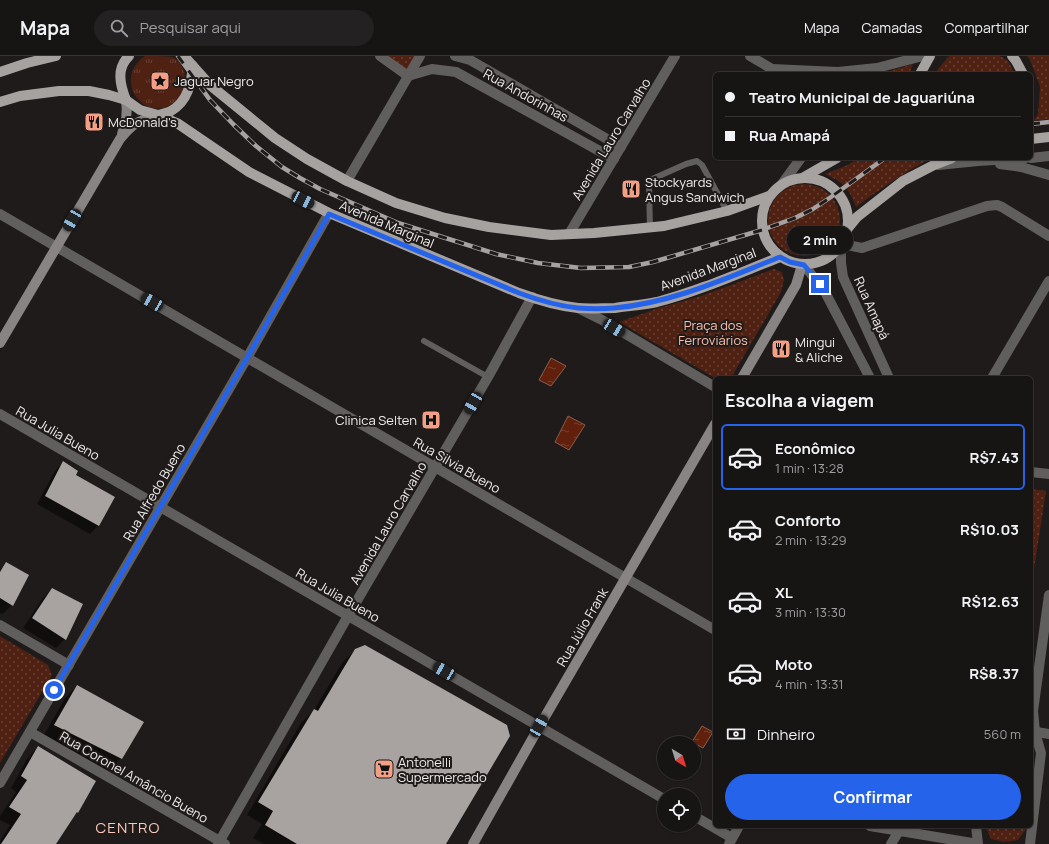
<!DOCTYPE html>
<html lang="pt">
<meta charset="utf-8">
<style>
body{margin:0;font-family:Manrope,sans-serif;background:#242122;color:#f1f3f6;height:100vh;display:flex;flex-direction:column;font-size:15px;white-space:nowrap}
*{box-sizing:border-box;margin:0}
p{font-size:13px;color:#9e9ea0}
.icon{flex:none;width:22px;height:22px;fill:none;stroke:currentColor;stroke-width:2;stroke-linecap:round;stroke-linejoin:round}
.map{position:relative;flex:1;overflow:hidden}
.details{position:absolute;left:713px;top:320px;width:320px;height:452px;display:flex;flex-direction:column;background:#171414;border-radius:6px;box-shadow:0 1px 3px #0004,0 0 0 1px #363334}
.details>*{flex:none}
.hud{position:absolute;left:713px;top:16px;width:320px;height:88px;border-radius:6px;box-shadow:0 1px 3px #0004,0 0 0 1px #363334;display:grid;align-content:center;height:88px;padding:0 12px;background:#171414}
.needle{width:26px;rotate:142deg}
.controls{position:absolute;left:657px;top:680px;display:grid;gap:8px}
.controls a{display:grid;place-items:center;width:44px;height:44px;border-radius:50%;background:#171414;box-shadow:0 1px 3px #0004,0 0 0 1px #363334;font-size:20px}
.end{position:absolute;width:18px;height:18px;margin:-9px;border:5px solid #2563eb;background:#fff;box-shadow:0 0 0 2px #fff}
.from{border-radius:50%}
.bubble{position:absolute;height:28px;border-radius:14px;background:#171414;box-shadow:0 1px 3px #0004,0 0 0 1px #363334;font-size:13px;font-weight:700;line-height:28px;text-align:center}
.car{position:absolute;width:12px;height:24px;margin:-12px -6px;border-radius:5px;box-shadow:0 0 3px 1px #0007;background:linear-gradient(#222 24%,#8ab4d8 0 40%,#222 0 76%,#8ab4d8 0 86%,#222 0)}
.hud b{display:flex;align-items:center;gap:14px;height:38px;font-size:15px}
.hud b+b{border-top:1px solid #363334}
.hud i{width:10px;height:10px;background:#f1f3f6}
ul{padding:0;list-style:none}
li{display:flex;align-items:center;gap:12px;height:66px;margin:0 8px 6px;padding:0 4px;border:2px solid transparent;border-radius:6px}
li div{flex:1}
li b{display:block;font-size:15px}
li em{font-style:normal;font-weight:700}
li.current{border-color:#2563eb}
li>.icon{width:36px;height:36px;stroke-width:1.5}
h2{padding:0 12px;font-size:18px;line-height:48px}
.pay{display:flex;align-items:center;gap:10px;height:44px;padding:0 12px;font-size:15px}
.pay p{margin-inline-start:auto}
.primary-button{display:flex;gap:8px;margin-top:auto;padding:8px 12px}
.primary-button a{flex:1;height:46px;border-radius:24px;background:#2563eb;color:#fff;font-size:16px;font-weight:700;line-height:46px;text-align:center}
header{display:flex;align-items:center;gap:24px;box-sizing:border-box;height:56px;padding:0 20px;background:#171414;border-bottom:1px solid #363334}
header strong{font-size:19px}
nav{display:flex;gap:22px;margin-inline-start:auto;font-size:14px}
.search{width:280px;height:36px;background:#242122;display:flex;align-items:center;gap:10px;box-sizing:border-box;padding:0 14px;border-radius:22px;color:#9e9ea0;font-size:15px}
.map>svg:first-child{display:block}
.grass{fill:url(#grass-tufts)}
.park{fill:url(#park-dots)}
.water{fill:url(#water-ripples);stroke:#8b5d4e}
.shadow{fill:#0007}
.building{fill:#a8a2a0}
.lines{fill:none;stroke-linecap:round;stroke-linejoin:round}
.service{stroke:#615e5e;stroke-width:6}
.minor{stroke:#615e5e;stroke-width:10}
.tertiary{stroke:#615e5e;stroke-width:10}
.secondary{stroke:#888483;stroke-width:10}
.primary{stroke:#a6a2a0;stroke-width:10}
.rail-casing{stroke:#a6a2a1;stroke-width:4.5}
.rail{stroke:#1f1b1a;stroke-width:3;stroke-dasharray:9;stroke-linecap:butt}
.route{stroke:#2563eb;stroke-width:5}
.labels{text-anchor:middle;stroke-width:4;stroke-linejoin:round;paint-order:stroke}
.poi-label{font-size:13px;fill:#efeceb;stroke:#1f1b1a;text-anchor:start}
.street-label{font-size:13px;fill:#efeceb;stroke:#1f1b1a}
.park-label{font-size:13px;fill:#fdbeab;stroke:#1f1b1a}
.quarter-label{font-size:15px;letter-spacing:1px;fill:#fac9ba;stroke:#1f1b1a}
</style>
<header>
<strong>Mapa</strong>
<div class="search"><svg class="icon" aria-label="search" viewBox="0 0 24 24"><circle cx="10" cy="10" r="6"/><path d="M15 15l6 6"/></svg>Pesquisar aqui</div>
<nav><a>Mapa</a><a>Camadas</a><a>Compartilhar</a></nav>
</header>
<div class="map">
<svg width="1049" height="788" viewBox="0 0 1049 788">
<defs>
<pattern id="grass-tufts" width="24" height="20" patternUnits="userSpaceOnUse"><rect width="24" height="20" fill="#4f2112"/><path d="M3 7l-1-3M5 7V3M7 7l1-3M15 17l-1-3M17 17v-4M19 17l1-3" fill="none" stroke="#694135"/></pattern>
<pattern id="park-dots" width="8" height="8" patternUnits="userSpaceOnUse"><rect width="8" height="8" fill="#4f2112"/><path d="M2 2h.1M6 6h.1" fill="none" stroke="#694135" stroke-width="1.8" stroke-linecap="round"/></pattern>
<pattern id="water-ripples" width="26" height="14" patternUnits="userSpaceOnUse"><rect width="26" height="14" fill="#60200b"/><path d="M2 4q2-2 4 0t4 0M15 11q2-2 4 0t4 0" fill="none" stroke="#77412f"/></pattern>
</defs>
<rect width="100%" height="100%" fill="#1f1b1a"/>
<path class="grass" d="M 145,0 C 151,0 168,0 172,1 C 186,7 188,26 182,38 C 179,43 175,46 171,49 C 141,65 113,22 145,0 Z"/>
<g class="park">
<path d="M 385,0 L 417,0 L 407,16 Z"/>
<path d="M 950,0 L 1000,0 L 1008,5 L 1015,18 L 934,18 L 948,1 Z"/>
<path d="M 1027,0 L 1049,0 L 1049,63 L 1033,65 L 1038,58 L 1040,30 L 1030,4 Z"/>
<path d="M 913,8 L 909,18 L 880,18 Z"/>
<path d="M 858,102 L 931,102 C 905,116 880,133 856,151 C 849,132 843,126 825,118 L 848,109 Z"/>
<circle cx="804" cy="164" r="36"/>
<path d="M 774,213 L 782,216 L 784,224 L 781,236 L 731,322 L 715,322 L 619,266 L 659,252 L 701,240 Z"/>
<path d="M 1031,433 L 1046,435 L 1031,532 Z"/>
<path d="M 0,580 L 48,609 L 52,619 L 0,707 Z"/>
<path d="M 985,770 L 1026,770 L 1026,773 L 1018,784 L 1005,786 L 991,783 Z"/>
</g>
<g class="water">
<path d="M 551,302 L 566,310 L 551,330 L 539,324 Z"/>
<path d="M 568,360 L 585,369 L 569,394 L 555,386 Z"/>
<path d="M 702,670 L 713,676 L 703,692 L 692,686 Z"/>
</g>
<g class="shadow">
<path d="M 63,406 L 74,419 L 114,442 L 98,470 L 90,478 L 37,448 L 55,415 Z"/>
<path d="M 6,508 L 12,549 L 3,558 L 0,557 L 0,514 Z"/>
<path d="M 52,533 L 65,583 L 56,592 L 23,572 L 43,542 Z"/>
<path d="M 355,594 L 445,788 L 264,788 L 253,782 L 262,768 L 247,759 L 301,667 L 314,654 L 342,607 Z"/>
<path d="M 77,630 L 121,702 L 108,714 L 43,681 L 65,642 Z"/>
<path d="M 38,691 L 95,725 L 77,757 L 71,763 L 55,788 L 0,788 L 0,785 L 10,769 L 0,764 L 0,760 L 16,736 L 11,732 L 27,703 Z"/>
</g>
<g class="building">
<path d="M 63,405 L 78,415 L 76,419 L 115,441 L 99,470 L 45,440 Z"/>
<path d="M 6,506 L 29,519 L 13,550 L 0,542 L 0,516 Z"/>
<path d="M 52,532 L 83,548 L 66,584 L 32,562 Z"/>
<path d="M 365,589 L 507,669 L 510,680 L 446,788 L 297,788 L 265,769 L 273,755 L 258,746 L 314,653 L 318,655 L 355,593 Z"/>
<path d="M 77,629 L 144,666 L 122,703 L 54,669 Z"/>
<path d="M 38,690 L 96,725 L 78,757 L 77,756 L 56,788 L 1,788 L 21,758 L 9,751 L 27,724 L 21,720 Z"/>
</g>
<g class="lines">
<g class="service">
<path d="M 650,172 L 649,129 L 650,124 L 686,108 L 697,105 L 702,109 L 727,155"/>
<path d="M 424,285 L 488,321"/>
</g>
<g class="minor">
<path d="M 380,0 L 408,20 L 432,13 L 456,16 L 614,103"/>
<path d="M 455,0 L 470,4 L 621,91"/>
<path d="M 347,125 L 420,0"/>
<path d="M 0,158 L 715,574"/>
<path d="M 569,178 L 675,0"/>
<path d="M 842,188 L 862,192 L 987,150 L 997,149 L 1002,151 L 1049,180"/>
<path d="M 578,252 L 602,264 L 715,331"/>
<path d="M 0,358 L 664,743"/>
<path d="M 1031,416 L 1049,418"/>
<path d="M 0,569 L 69,609"/>
<path d="M 1031,675 L 1049,678"/>
<path d="M 30,676 L 225,788"/>
<path d="M 0,727 L 247,302 L 329,157"/>
<path d="M 694,760 L 732,782"/>
<path d="M 870,770 L 978,788"/>
<path d="M 976,770 L 978,788"/>
<path d="M 218,788 L 348,560 L 488,321 L 532,241"/>
<path d="M 891,788 L 899,775"/>
<path d="M 1030,788 L 1041,697 L 1035,676 L 1033,655 L 1049,539"/>
</g>
<g class="tertiary">
<path d="M 750,0 L 772,13 L 777,17"/>
<path d="M 772,13 L 838,16 L 877,12 L 923,0"/>
<path d="M 1031,102 L 1049,100"/>
<path d="M 1000,108 L 1021,111 L 1049,119"/>
<path d="M 938,109 L 978,105 L 1026,102"/>
<path d="M 782,128 L 801,102"/>
<path d="M 841,190 L 841,207 L 843,221 L 889,322"/>
<path d="M 804,209 L 825,236 L 870,322"/>
<path d="M 992,322 L 1049,225"/>
<path d="M 729,788 L 739,770"/>
</g>
<g class="secondary">
<path d="M 122,78 C 126,65 128,58 126,44"/>
<path d="M 0,287 L 120,83 C 133,67 138,65 158,59"/>
<path d="M 742,322 L 796,229 L 802,209"/>
<path d="M 473,788 L 539,671 L 715,368"/>
</g>
<g class="primary">
<path d="M 184,0 L 210,29 L 275,82 L 307,103 L 347,125 L 396,147 L 445,162 L 489,171 L 551,179 L 594,177 L 664,170 L 727,155 L 769,140"/>
<path d="M 1012,0 L 1016,5 L 1023,18"/>
<path d="M 0,16 L 27,7 L 56,0"/>
<path d="M 920,18 L 930,0"/>
<path d="M 126,44 C 120,29 116,12 129,0"/>
<path d="M 0,46 L 20,40 L 59,35 L 89,35 L 109,39 L 126,44 L 140,54 L 158,59 L 177,67 L 249,116 L 329,157 L 519,237 C 538,244 558,250 578,252 C 590,253 603,252 615,252 C 628,250 643,249 657,246 C 699,235 739,217 780,201"/>
<path d="M 158,59 C 162,58 167,57 171,55 C 188,45 191,28 193,10"/>
<path d="M 1031,83 L 1049,81"/>
<path d="M 804,121 L 837,102"/>
<circle cx="805" cy="165" r="43"/>
<path d="M 848,172 L 857,161 L 903,125 L 934,109 L 952,102"/>
</g>
<defs>
<g id="rail">
<path d="M 178,0 L 210,44 L 233,68 L 256,90 L 282,111 L 300,122 L 320,133 L 398,167 L 496,198 L 538,207 L 581,212 L 629,211 L 653,206 L 762,174 L 795,162 L 813,153 L 831,141 L 885,102"/>
<path d="M 1031,68 L 1049,66"/>
</g>
</defs>
<use href="#rail" class="rail-casing"/>
<use href="#rail" class="rail"/>
</g>
<g class="lines">
<path class="route" d="M 54,634 L 247,302 L 329,158 L 519,237 C 538,244 558,250 578,252 C 590,253 603,253 614,252 C 673,247 726,222 780,201 L 790,206 L 804,209 L 820,228"/>
</g>
<defs>
<symbol id="sight-square" viewBox="-11 -11 22 22"><rect x="-9" y="-9" width="18" height="18" rx="4" fill="#f39f85" stroke="#1f1b1a"/><path d="M0-6L1.8-2.2L6-1.7L2.9 1.2L3.7 5.4L0 3.3L-3.7 5.4L-2.9 1.2L-6-1.7L-1.8-2.2Z" fill="#111"/></symbol>
<symbol id="restaurant-square" viewBox="-11 -11 22 22"><rect x="-9" y="-9" width="18" height="18" rx="4" fill="#f39f85" stroke="#1f1b1a"/><path d="M-5-6h1v4h1v-4h1v4h1v-4h1v5L-1.5 .5V6h-2V.5L-5-1ZM5-6V6H3V1.5H1.5Q1.5-4 5-6Z" fill="#111"/></symbol>
<symbol id="hospital-square" viewBox="-11 -11 22 22"><rect x="-9" y="-9" width="18" height="18" rx="4" fill="#f39f85" stroke="#1f1b1a"/><path d="M-5-5h3v3.5h4V-5h3V5h-3V1.5h-4V5h-3Z" fill="#111"/></symbol>
<symbol id="supermarket-square" viewBox="-11 -11 22 22"><rect x="-9" y="-9" width="18" height="18" rx="4" fill="#f39f85" stroke="#1f1b1a"/><path d="M-6-5.5h2.5l.6 2H6L4.5 2H-2.5L-4.4-4H-6ZM-1.5 3.2a1.3 1.3 0 1 0 .1 0ZM3 3.2a1.3 1.3 0 1 0 .1 0Z" fill="#111"/></symbol>
</defs>
<g fill-rule="evenodd">
<use href="#sight-square" x="149" y="14" width="22" height="22"/>
<use href="#restaurant-square" x="83" y="55" width="22" height="22"/>
<use href="#restaurant-square" x="620" y="122" width="22" height="22"/>
<use href="#restaurant-square" x="770" y="282" width="22" height="22"/>
<use href="#hospital-square" x="420" y="353" width="22" height="22"/>
<use href="#supermarket-square" x="373" y="702" width="22" height="22"/>
</g>
<g class="labels">
<g class="poi-label">
<text x="174" y="30">Jaguar Negro</text>
<text x="108" y="71">McDonald's</text>
<text x="645" y="131">Stockyards<tspan x="645" dy="15">Angus Sandwich</tspan></text>
<text x="795" y="291">Mingui<tspan x="795" dy="15">&amp; Aliche</tspan></text>
<text x="417" y="369" text-anchor="end">Clinica Selten</text>
<text x="398" y="711">Antonelli<tspan x="398" dy="15">Supermercado</tspan></text>
</g>
<g class="street-label">
<text transform="translate(526 39) rotate(29)" y="5">Rua Andorinhas</text>
<text transform="translate(611 83) rotate(-59)" y="5">Avenida Lauro Carvalho</text>
<text transform="translate(387 168) rotate(23)" y="5">Avenida Marginal</text>
<text transform="translate(708 213) rotate(-20)" y="5">Avenida Marginal</text>
<text transform="translate(872 252) rotate(66)" y="5">Rua Amapá</text>
<text transform="translate(58 377) rotate(30)" y="5">Rua Julia Bueno</text>
<text transform="translate(457 409) rotate(30)" y="5">Rua Silvia Bueno</text>
<text transform="translate(154 436) rotate(-60)" y="5">Rua Alfredo Bueno</text>
<text transform="translate(388 467) rotate(-60)" y="5">Avenida Lauro Carvalho</text>
<text transform="translate(338 539) rotate(30)" y="5">Rua Julia Bueno</text>
<text transform="translate(582 571) rotate(-60)" y="5">Rua Júlio Frank</text>
<text transform="translate(134 721) rotate(30)" y="5">Rua Coronel Amâncio Bueno</text>
</g>
<g class="park-label">
<text x="713" y="274">Praça dos<tspan x="713" dy="15">Ferroviários</tspan></text>
</g>
<g class="quarter-label">
<text x="128" y="777">CENTRO</text>
</g>
</g>
</svg>
<div class="controls">
<a><svg class="needle" viewBox="-14 -14 28 28"><path d="M0-13l5 13h-10z" fill="#e53935"/><path d="M0 13l5-13h-10z" fill="#9e9ea0"/></svg></a>
<a><svg class="icon" aria-label="locate" viewBox="0 0 24 24"><circle cx="12" cy="12" r="6"/><path d="M12 2v4M12 18v4M2 12h4M18 12h4"/></svg></a>
</div>
<i class="end from" style="left:54px;top:634px"></i>
<i class="end" style="left:820px;top:228px"></i>
<div class="bubble" style="left:787px;top:170px;width:66px">2 min</div>
<i class="car" style="left:303px;top:144px;rotate:117deg"></i>
<i class="car" style="left:72px;top:164px;rotate:210deg"></i>
<i class="car" style="left:152px;top:246px;rotate:300deg"></i>
<i class="car" style="left:614px;top:272px;rotate:121deg"></i>
<i class="car" style="left:473px;top:347px;rotate:210deg"></i>
<i class="car" style="left:444px;top:615px;rotate:300deg"></i>
<i class="car" style="left:539px;top:670px;rotate:30deg"></i>
<div class="hud">
<b><i class="from"></i>Teatro Municipal de Jaguariúna</b>
<b><i></i>Rua Amapá</b>
</div>
<section class="details">
<h2>Escolha a viagem</h2>
<ul>
<li class="current"><svg class="icon" aria-label="car" viewBox="0 0 24 24"><path d="M5 17H2v-5l4-1 3-4h7l3 4 3 1v5h-3M9 17h6M6 11h13"/><circle cx="7" cy="17" r="2"/><circle cx="17" cy="17" r="2"/></svg><div><b>Econômico</b><p>1 min · 13:28</p></div><em>R$7.43</em></li>
<li><svg class="icon" aria-label="car" viewBox="0 0 24 24"><path d="M5 17H2v-5l4-1 3-4h7l3 4 3 1v5h-3M9 17h6M6 11h13"/><circle cx="7" cy="17" r="2"/><circle cx="17" cy="17" r="2"/></svg><div><b>Conforto</b><p>2 min · 13:29</p></div><em>R$10.03</em></li>
<li><svg class="icon" aria-label="car" viewBox="0 0 24 24"><path d="M5 17H2v-5l4-1 3-4h7l3 4 3 1v5h-3M9 17h6M6 11h13"/><circle cx="7" cy="17" r="2"/><circle cx="17" cy="17" r="2"/></svg><div><b>XL</b><p>3 min · 13:30</p></div><em>R$12.63</em></li>
<li><svg class="icon" aria-label="car" viewBox="0 0 24 24"><path d="M5 17H2v-5l4-1 3-4h7l3 4 3 1v5h-3M9 17h6M6 11h13"/><circle cx="7" cy="17" r="2"/><circle cx="17" cy="17" r="2"/></svg><div><b>Moto</b><p>4 min · 13:31</p></div><em>R$8.37</em></li>
</ul>
<div class="pay"><svg class="icon" aria-label="cash" viewBox="0 0 24 24"><path d="M3 7h18v10H3z"/><circle cx="12" cy="12" r="2"/></svg>Dinheiro<p>560 m</p></div>
<div class="primary-button"><a>Confirmar</a></div>
</section>
</div>
